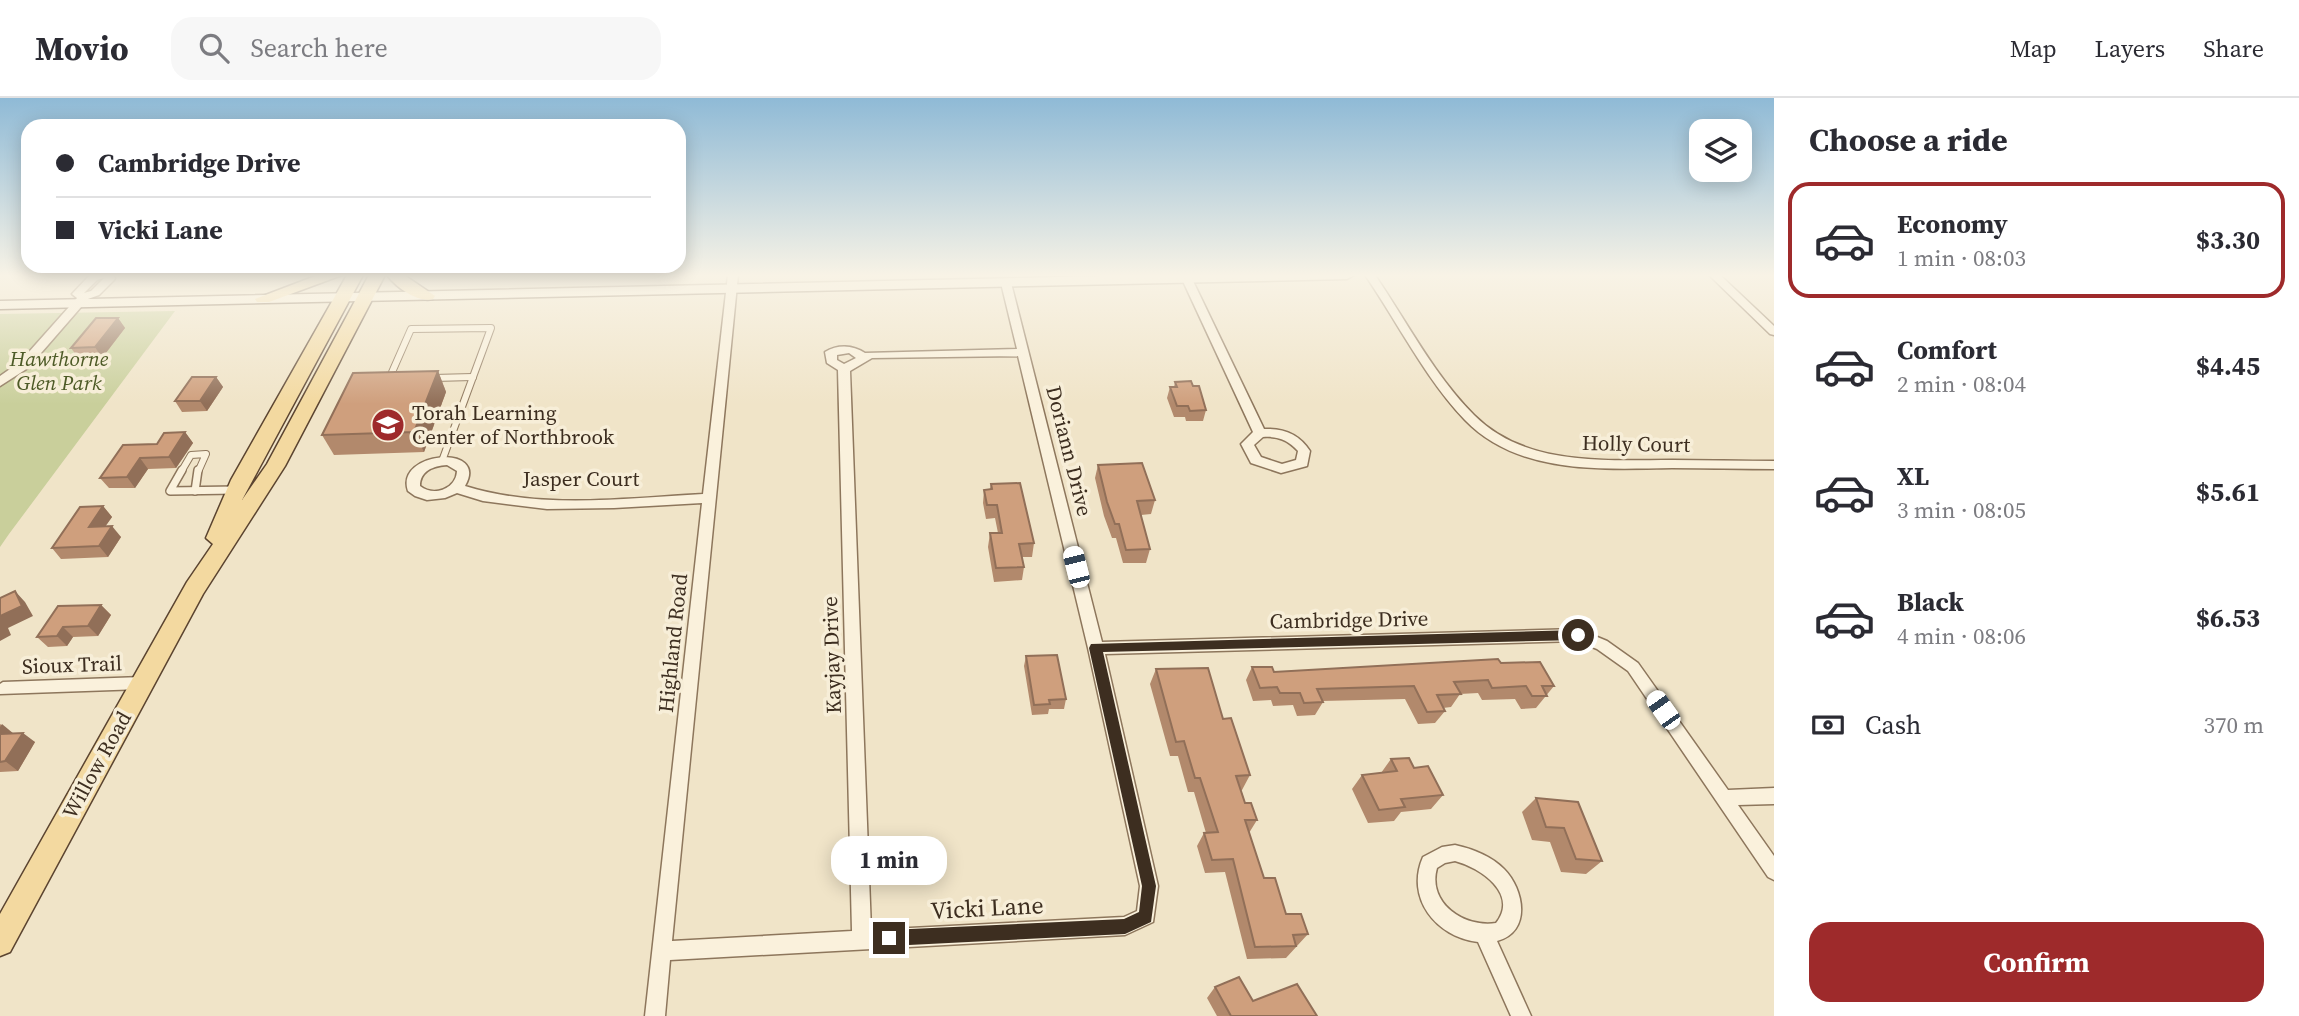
<!DOCTYPE html>
<meta charset="utf-8">
<style>
body{margin:0;font-family:"Source Serif 4",serif;background:#f7f7f7;color:#2b2b33;height:100vh;display:flex;flex-direction:column;font-size:26px;white-space:nowrap}
*{box-sizing:border-box;margin:0}
p{font-size:23px;color:#7c7c81}
.icon{flex:none;width:38px;height:38px;fill:none;stroke:currentColor;stroke-width:2;stroke-linecap:round;stroke-linejoin:round}
.map{position:relative;flex:1;overflow:hidden}
.drawer{display:flex;flex-direction:column;background:#fff;width:525px}
.drawer>*{flex:none}
.top-card{position:absolute;left:21px;top:21px;width:665px;height:154px;border-radius:21px;box-shadow:0 4px 18px #0003;display:grid;align-content:center;height:154px;padding:0 35px;background:#fff}
.controls{position:absolute;left:1689px;top:21px;display:grid;gap:14px}
.controls a{display:grid;place-items:center;width:63px;height:63px;border-radius:14px;background:#fff;box-shadow:0 4px 18px #0003;font-size:35px}
.end{position:absolute;width:32px;height:32px;margin:-16px;border:9px solid #3d2e20;background:#fff;box-shadow:0 0 0 4px #fff}
.from{border-radius:50%}
.bubble{position:absolute;height:49px;border-radius:21px;background:#fff;box-shadow:0 4px 18px #0003;font-size:23px;font-weight:700;line-height:49px;text-align:center}
.car{position:absolute;width:21px;height:42px;margin:-21px -10px;border-radius:9px;box-shadow:0 0 5px 2px #0007;background:linear-gradient(#fff 24%,#345 0 40%,#fff 0 76%,#345 0 86%,#fff 0)}
.top-card b{display:flex;align-items:center;gap:24px;height:66px;font-size:26px}
.top-card b+b{border-top:2px solid #e1e1e2}
.top-card i{width:18px;height:18px;background:#2b2b33}
ul{padding:0;list-style:none}
li{display:flex;align-items:center;gap:21px;height:116px;margin:0 14px 10px;padding:0 21px;border:4px solid transparent;border-radius:21px}
li div{flex:1}
li b{display:block;font-size:26px}
li em{font-style:normal;font-weight:700}
li.active{border-color:#9e2a2b}
li>.icon{width:63px;height:63px;stroke-width:1.5}
h2{padding:0 35px;font-size:32px;line-height:84px}
.pay{display:flex;align-items:center;gap:18px;height:77px;padding:0 35px;font-size:26px}
.pay p{margin-inline-start:auto}
.button{display:flex;gap:14px;margin-top:auto;padding:14px 35px}
.button a{flex:1;height:80px;border-radius:21px;background:#9e2a2b;color:#fff;font-size:28px;font-weight:700;line-height:80px;text-align:center}
header{display:flex;align-items:center;gap:42px;box-sizing:border-box;height:98px;padding:0 35px;background:#fff;border-bottom:2px solid #e1e1e2}
header strong{font-size:33px}
nav{display:flex;gap:38px;margin-inline-start:auto;font-size:24px}
.search{width:490px;height:63px;background:#f7f7f7;display:flex;align-items:center;gap:18px;box-sizing:border-box;padding:0 24px;border-radius:21px;color:#7c7c81;font-size:26px}
main{display:flex;flex:1;min-height:0}
.map>svg:first-child{display:block}
.green{fill:#c9cf9b}
.lines{fill:none;stroke-linecap:round;stroke-linejoin:round}
.lane-far1-casing{stroke:#8d765c;stroke-width:8}
.lane-casing{stroke:#8d765c;stroke-width:10}
.street-casing{stroke:#8d765c;stroke-width:3}
.secondary-casing{stroke:#6f573f;stroke-width:3}
.primary-casing{stroke:#5b4430;stroke-width:3}
.lane-far1{stroke:#faf1dc;stroke-width:6}
.lane{stroke:#faf1dc;stroke-width:7}
.street{fill:#faf1dc;fill-rule:evenodd}
.secondary{fill:#faf1dc;fill-rule:evenodd}
.primary{fill:#f3d9a0;fill-rule:evenodd}
.wall{fill:#b2896c}
.shaded-wall{fill:#916f58}
.building{fill:#cf9f7d;stroke:#916f58;stroke-width:2}
.route{fill:#3d2e20}
.labels{text-anchor:middle;stroke-width:7;stroke-linejoin:round;paint-order:stroke}
.park-label{font-size:21px;font-style:italic;fill:#4d5a26;stroke:#f7eed8}
.poi-label{font-size:21px;fill:#3d2e20;stroke:#f7eed8;text-anchor:start}
.street-label{font-size:21px;fill:#3d2e20;stroke:#f7eed8}
.near-street-label{font-size:24px;fill:#3d2e20;stroke:#f7eed8}
</style>
<header>
<strong>Movio</strong>
<div class="search"><svg class="icon" aria-label="search" viewBox="0 0 24 24"><circle cx="10" cy="10" r="6"/><path d="M15 15l6 6"/></svg>Search here</div>
<nav><a>Map</a><a>Layers</a><a>Share</a></nav>
</header>
<main>
<div class="map">
<svg width="1774" height="918" viewBox="0 0 1774 918">
<rect width="100%" height="100%" fill="#f0e4c8"/>
<path class="green" d="M 175,213 L 9,436 L 0,449 L 0,216 Z"/>
<g class="lines">
<defs>
<g id="lane-far1">
<path d="M 433,280 L 473,279"/>
<path d="M 389,281 L 411,231 L 491,230 L 442,363"/>
<path d="M 181,374 L 191,357 L 206,356 L 198,374"/>
</g>
<g id="lane">
<path d="M 182,372 L 170,393 L 236,392"/>
<path d="M 195,393 L 198,372"/>
</g>
<g id="street">
<path d="M 113,177 L 115,180 L 114,182 L 99,197 L 88,201 L 28,270 L 0,288 L 0,278 L 20,264 L 77,200 L 72,196 L 89,178 ZM 104,180 L 91,193 L 84,195 L 97,182 Z"/>
<path d="M 728,177 L 738,177 L 672,843 L 852,833 L 838,272 L 827,265 L 825,254 C 838,246 853,247 865,255 L 1017,251 L 1001,185 L 1006,182 L 1011,185 L 1102,544 L 1578,531 L 1607,543 L 1638,565 L 1728,692 L 1774,690 L 1774,706 L 1738,707 L 1774,758 L 1774,782 L 1768,779 L 1628,573 L 1597,551 L 1577,543 L 1105,556 L 1158,788 L 1153,824 L 1125,837 L 670,862 L 665,918 L 645,918 L 702,405 L 614,410 L 547,411 L 483,403 L 457,395 L 445,400 L 427,402 L 415,398 L 408,393 C 394,353 490,345 465,388 C 542,412 625,400 703,396 ZM 849,255 L 856,260 L 844,266 L 837,262 L 837,257 ZM 1018,258 L 1088,550 L 1140,788 L 1137,813 L 1124,819 L 871,832 L 850,273 L 872,260 ZM 447,367 L 457,373 C 456,391 434,399 420,388 C 420,373 433,368 447,367 Z"/>
<path d="M 1365,177 L 1375,177 C 1407,224 1434,277 1474,317 C 1526,369 1605,362 1672,362 C 1706,362 1740,363 1774,363 L 1774,371 C 1740,371 1706,370 1672,370 C 1602,371 1518,377 1465,322 C 1425,280 1398,225 1365,177 Z"/>
<path d="M 1709,177 L 1720,177 L 1774,228 L 1774,237 L 1770,236 Z"/>
<path d="M 1187,178 L 1192,181 L 1264,331 C 1284,330 1299,336 1310,353 L 1307,368 L 1281,375 L 1251,365 L 1241,346 L 1253,334 L 1182,181 ZM 1263,339 C 1278,338 1288,342 1298,353 L 1296,362 L 1282,366 L 1261,359 L 1254,347 Z"/>
<path d="M 142,579 L 148,580 L 150,585 L 148,590 L 142,591 L 0,596 L 0,586 L 3,584 Z"/>
<path d="M 1455,747 C 1473,751 1491,758 1504,771 C 1524,791 1532,834 1497,843 L 1531,918 L 1511,918 L 1478,844 C 1436,839 1405,800 1423,759 L 1442,749 ZM 1455,763 C 1481,770 1519,796 1496,825 C 1464,830 1427,805 1437,770 L 1445,765 Z"/>
</g>
<path id="secondary" d="M 1145,177 L 1354,177 L 1347,181 L 0,211 L 0,203 Z"/>
<g id="primary">
<path d="M 318,177 L 342,177 L 269,204 L 257,204 L 255,201 Z"/>
<path d="M 347,177 L 363,177 L 242,402 L 267,366 L 369,177 L 385,177 L 285,368 L 203,496 L 10,854 L 0,858 L 0,816 L 187,484 L 213,446 L 206,440 L 231,382 Z"/>
<path d="M 387,177 L 404,177 L 435,198 L 433,201 C 417,205 396,189 387,177 Z"/>
</g>
</defs>
<use href="#lane-far1" class="lane-far1-casing"/>
<use href="#lane" class="lane-casing"/>
<use href="#street" class="street-casing"/>
<use href="#secondary" class="secondary-casing"/>
<use href="#primary" class="primary-casing"/>
<use href="#lane-far1" class="lane-far1"/>
<use href="#lane" class="lane"/>
<use href="#street" class="street"/>
<use href="#secondary" class="secondary"/>
<use href="#primary" class="primary"/>
</g>
<g class="wall">
<path d="M 118,220 L 125,230 L 102,260 L 79,261 L 71,250 Z"/>
<path d="M 438,273 L 446,294 L 424,354 L 334,357 L 322,337 Z"/>
<path d="M 216,279 L 223,289 L 207,313 L 182,314 L 175,303 Z"/>
<path d="M 1175,284 L 1193,288 L 1206,312 L 1203,323 L 1186,323 L 1185,319 L 1174,319 L 1167,300 L 1170,289 L 1174,289 Z"/>
<path d="M 185,334 L 193,345 L 176,370 L 148,371 L 135,390 L 109,390 L 100,380 L 157,346 Z"/>
<path d="M 1098,367 L 1155,402 L 1151,416 L 1141,417 L 1150,451 L 1146,465 L 1123,465 L 1116,440 L 1112,440 L 1104,418 L 1095,380 Z"/>
<path d="M 991,386 L 1034,445 L 1032,459 L 1022,459 L 1024,469 L 1022,482 L 994,484 L 988,449 L 990,435 L 998,435 L 995,420 L 986,421 L 983,405 L 984,392 L 990,391 Z"/>
<path d="M 103,408 L 112,419 L 105,428 L 121,439 L 108,459 L 61,461 L 52,450 Z"/>
<path d="M 101,507 L 111,517 L 98,538 L 73,539 L 67,548 L 48,549 L 37,539 Z"/>
<path d="M 1026,558 L 1066,601 L 1064,611 L 1049,611 L 1048,616 L 1032,617 L 1024,568 Z"/>
<path d="M 1501,565 L 1554,588 L 1536,610 L 1521,611 L 1515,601 L 1482,602 L 1478,595 L 1460,596 L 1451,609 L 1443,610 L 1445,613 L 1435,625 L 1418,626 L 1405,601 L 1322,603 L 1323,604 L 1315,617 L 1297,618 L 1293,607 L 1273,608 L 1271,602 L 1253,603 L 1246,582 L 1252,569 L 1274,574 Z"/>
<path d="M 1156,571 L 1223,621 L 1250,677 L 1242,692 L 1241,692 L 1245,705 L 1257,722 L 1249,735 L 1264,780 L 1286,816 L 1308,836 L 1286,860 L 1247,861 L 1225,774 L 1205,775 L 1197,748 L 1204,735 L 1206,735 L 1194,694 L 1188,694 L 1178,658 L 1170,658 L 1150,586 Z"/>
<path d="M 0,626 L 12,635 L 35,644 L 18,673 L 0,674 Z"/>
<path d="M 1391,661 L 1414,670 L 1443,697 L 1431,711 L 1401,714 L 1394,723 L 1368,725 L 1352,691 L 1362,677 L 1381,675 Z"/>
<path d="M 1536,700 L 1602,763 L 1586,776 L 1561,774 L 1550,744 L 1532,742 L 1522,714 Z"/>
<path d="M 1215,889 L 1253,903 L 1317,918 L 1217,918 L 1207,900 Z"/>
</g>
<g class="shaded-wall">
<path d="M 118,220 L 125,230 L 102,260 L 95,249 Z"/>
<path d="M 438,273 L 446,294 L 424,354 L 414,334 Z"/>
<path d="M 216,279 L 223,289 L 207,313 L 200,303 Z"/>
<path d="M 185,334 L 193,345 L 176,370 L 169,359 Z"/>
<path d="M 140,360 L 148,371 L 135,390 L 127,379 Z"/>
<path d="M 103,408 L 112,419 L 98,439 L 89,429 Z"/>
<path d="M 112,428 L 121,439 L 108,459 L 99,448 Z"/>
<path d="M 15,493 L 25,504 L 33,518 L 8,530 L 11,537 L 0,543 L 0,518 Z"/>
<path d="M 101,507 L 111,517 L 98,538 L 88,528 Z"/>
<path d="M 63,529 L 73,539 L 67,548 L 57,538 Z"/>
<path d="M 2,626 L 14,636 L 0,639 L 0,629 Z"/>
<path d="M 23,635 L 35,644 L 18,673 L 5,663 Z"/>
</g>
<g class="building">
<path d="M 96,220 L 118,220 L 95,249 L 71,250 Z"/>
<path d="M 438,273 L 414,334 L 322,337 L 353,275 Z"/>
<path d="M 192,279 L 216,279 L 200,303 L 175,303 Z"/>
<path d="M 1191,283 L 1193,288 L 1199,288 L 1206,312 L 1190,313 L 1188,308 L 1177,308 L 1170,289 L 1177,289 L 1175,284 Z"/>
<path d="M 185,334 L 169,359 L 140,360 L 127,379 L 100,380 L 123,347 L 157,346 L 164,335 Z"/>
<path d="M 1142,365 L 1155,402 L 1137,403 L 1150,451 L 1126,452 L 1119,426 L 1115,426 L 1107,404 L 1098,367 Z"/>
<path d="M 1020,385 L 1034,445 L 1019,446 L 1024,469 L 996,470 L 990,435 L 1002,435 L 997,407 L 987,407 L 984,392 L 992,391 L 991,386 Z"/>
<path d="M 103,408 L 89,429 L 112,428 L 99,448 L 52,450 L 80,409 Z"/>
<path d="M 15,493 L 22,508 L 0,518 L 0,500 Z"/>
<path d="M 101,507 L 88,528 L 63,529 L 57,538 L 37,539 L 58,508 Z"/>
<path d="M 1057,557 L 1066,601 L 1049,602 L 1050,606 L 1034,607 L 1026,558 Z"/>
<path d="M 1498,561 L 1501,565 L 1540,564 L 1554,588 L 1542,588 L 1547,598 L 1532,598 L 1526,588 L 1492,590 L 1488,582 L 1454,584 L 1461,596 L 1437,597 L 1445,613 L 1427,614 L 1414,588 L 1317,591 L 1323,604 L 1304,605 L 1300,595 L 1280,595 L 1277,589 L 1260,590 L 1252,569 L 1272,569 L 1274,574 Z"/>
<path d="M 1208,570 L 1223,621 L 1231,620 L 1250,677 L 1236,678 L 1245,705 L 1251,705 L 1257,722 L 1245,722 L 1264,780 L 1275,780 L 1286,816 L 1301,816 L 1308,836 L 1293,837 L 1296,848 L 1255,849 L 1233,761 L 1212,762 L 1204,735 L 1218,734 L 1200,680 L 1195,680 L 1184,643 L 1176,644 L 1156,571 Z"/>
<path d="M 23,635 L 5,663 L 0,664 L 0,636 Z"/>
<path d="M 1409,660 L 1414,670 L 1428,668 L 1443,697 L 1401,701 L 1405,709 L 1379,712 L 1362,677 L 1397,673 L 1391,661 Z"/>
<path d="M 1536,700 L 1578,704 L 1602,763 L 1576,761 L 1564,730 L 1546,729 Z"/>
<path d="M 1239,879 L 1253,903 L 1297,886 L 1317,918 L 1231,918 L 1215,889 Z"/>
</g>
<linearGradient id="sky" x2="0" y2="1"><stop stop-color="#8fbad6"/><stop offset="0.58" stop-color="#f8f3e6"/><stop offset="1" stop-color="#f8f3e6" stop-opacity="0"/></linearGradient>
<rect width="1774" height="306" fill="url(#sky)"/>
<path class="route" d="M 1578,532 L 1584,537 L 1578,542 L 1103,554 L 1156,788 L 1151,824 L 1125,836 L 889,848 L 883,845 L 883,835 L 889,832 L 1124,821 L 1139,814 L 1142,788 L 1089,550 L 1091,546 Z"/>
<defs>
<symbol id="school-disc" viewBox="-11 -11 22 22"><circle r="9.5" fill="#9e2a2b" stroke="#f7eed8"/><path d="M0-5L7-2L0 1L-7-2ZM-4 1L0 2.5L4 1V4Q0 6-4 4Z" fill="#fff"/></symbol>
</defs>
<g fill-rule="evenodd">
<use href="#school-disc" x="369" y="308" width="38" height="38"/>
</g>
<g class="labels">
<g class="park-label">
<text x="59" y="268">Hawthorne<tspan x="59" dy="24">Glen Park</tspan></text>
</g>
<g class="poi-label">
<text x="412" y="322">Torah Learning<tspan x="412" dy="24">Center of Northbrook</tspan></text>
</g>
<g class="street-label">
<text transform="translate(1636 346) rotate(1)" y="7">Holly Court</text>
<text transform="translate(1069 353) rotate(76)" y="7">Doriann Drive</text>
<text x="581" y="388">Jasper Court</text>
<text transform="translate(1349 522) rotate(-1)" y="7">Cambridge Drive</text>
<text transform="translate(673 545) rotate(-84)" y="7">Highland Road</text>
<text transform="translate(832 557) rotate(-92)" y="7">Kayjay Drive</text>
<text transform="translate(72 567) rotate(-2)" y="7">Sioux Trail</text>
<text transform="translate(97 667) rotate(-61)" y="7">Willow Road</text>
</g>
<g class="near-street-label">
<text transform="translate(987 810) rotate(-3)" y="8">Vicki Lane</text>
</g>
</g>
</svg>
<div class="controls">
<a><svg class="icon" aria-label="layers" viewBox="0 0 24 24"><path d="M12 4l9 5-9 5-9-5zM3 14l9 5 9-5"/></svg></a>
</div>
<i class="end from" style="left:1578px;top:537px"></i>
<i class="end" style="left:889px;top:840px"></i>
<div class="bubble" style="left:831px;top:738px;width:116px">1 min</div>
<i class="car" style="left:1076px;top:469px;rotate:346deg"></i>
<i class="car" style="left:1663px;top:612px;rotate:325deg"></i>
<div class="top-card">
<b><i class="from"></i>Cambridge Drive</b>
<b><i></i>Vicki Lane</b>
</div>
</div>
<section class="drawer">
<h2>Choose a ride</h2>
<ul>
<li class="active"><svg class="icon" aria-label="car" viewBox="0 0 24 24"><path d="M5 17H2v-5l4-1 3-4h7l3 4 3 1v5h-3M9 17h6M6 11h13"/><circle cx="7" cy="17" r="2"/><circle cx="17" cy="17" r="2"/></svg><div><b>Economy</b><p>1 min · 08:03</p></div><em>$3.30</em></li>
<li><svg class="icon" aria-label="car" viewBox="0 0 24 24"><path d="M5 17H2v-5l4-1 3-4h7l3 4 3 1v5h-3M9 17h6M6 11h13"/><circle cx="7" cy="17" r="2"/><circle cx="17" cy="17" r="2"/></svg><div><b>Comfort</b><p>2 min · 08:04</p></div><em>$4.45</em></li>
<li><svg class="icon" aria-label="car" viewBox="0 0 24 24"><path d="M5 17H2v-5l4-1 3-4h7l3 4 3 1v5h-3M9 17h6M6 11h13"/><circle cx="7" cy="17" r="2"/><circle cx="17" cy="17" r="2"/></svg><div><b>XL</b><p>3 min · 08:05</p></div><em>$5.61</em></li>
<li><svg class="icon" aria-label="car" viewBox="0 0 24 24"><path d="M5 17H2v-5l4-1 3-4h7l3 4 3 1v5h-3M9 17h6M6 11h13"/><circle cx="7" cy="17" r="2"/><circle cx="17" cy="17" r="2"/></svg><div><b>Black</b><p>4 min · 08:06</p></div><em>$6.53</em></li>
</ul>
<div class="pay"><svg class="icon" aria-label="cash" viewBox="0 0 24 24"><path d="M3 7h18v10H3z"/><circle cx="12" cy="12" r="2"/></svg>Cash<p>370 m</p></div>
<div class="button"><a>Confirm</a></div>
</section>
</main>
